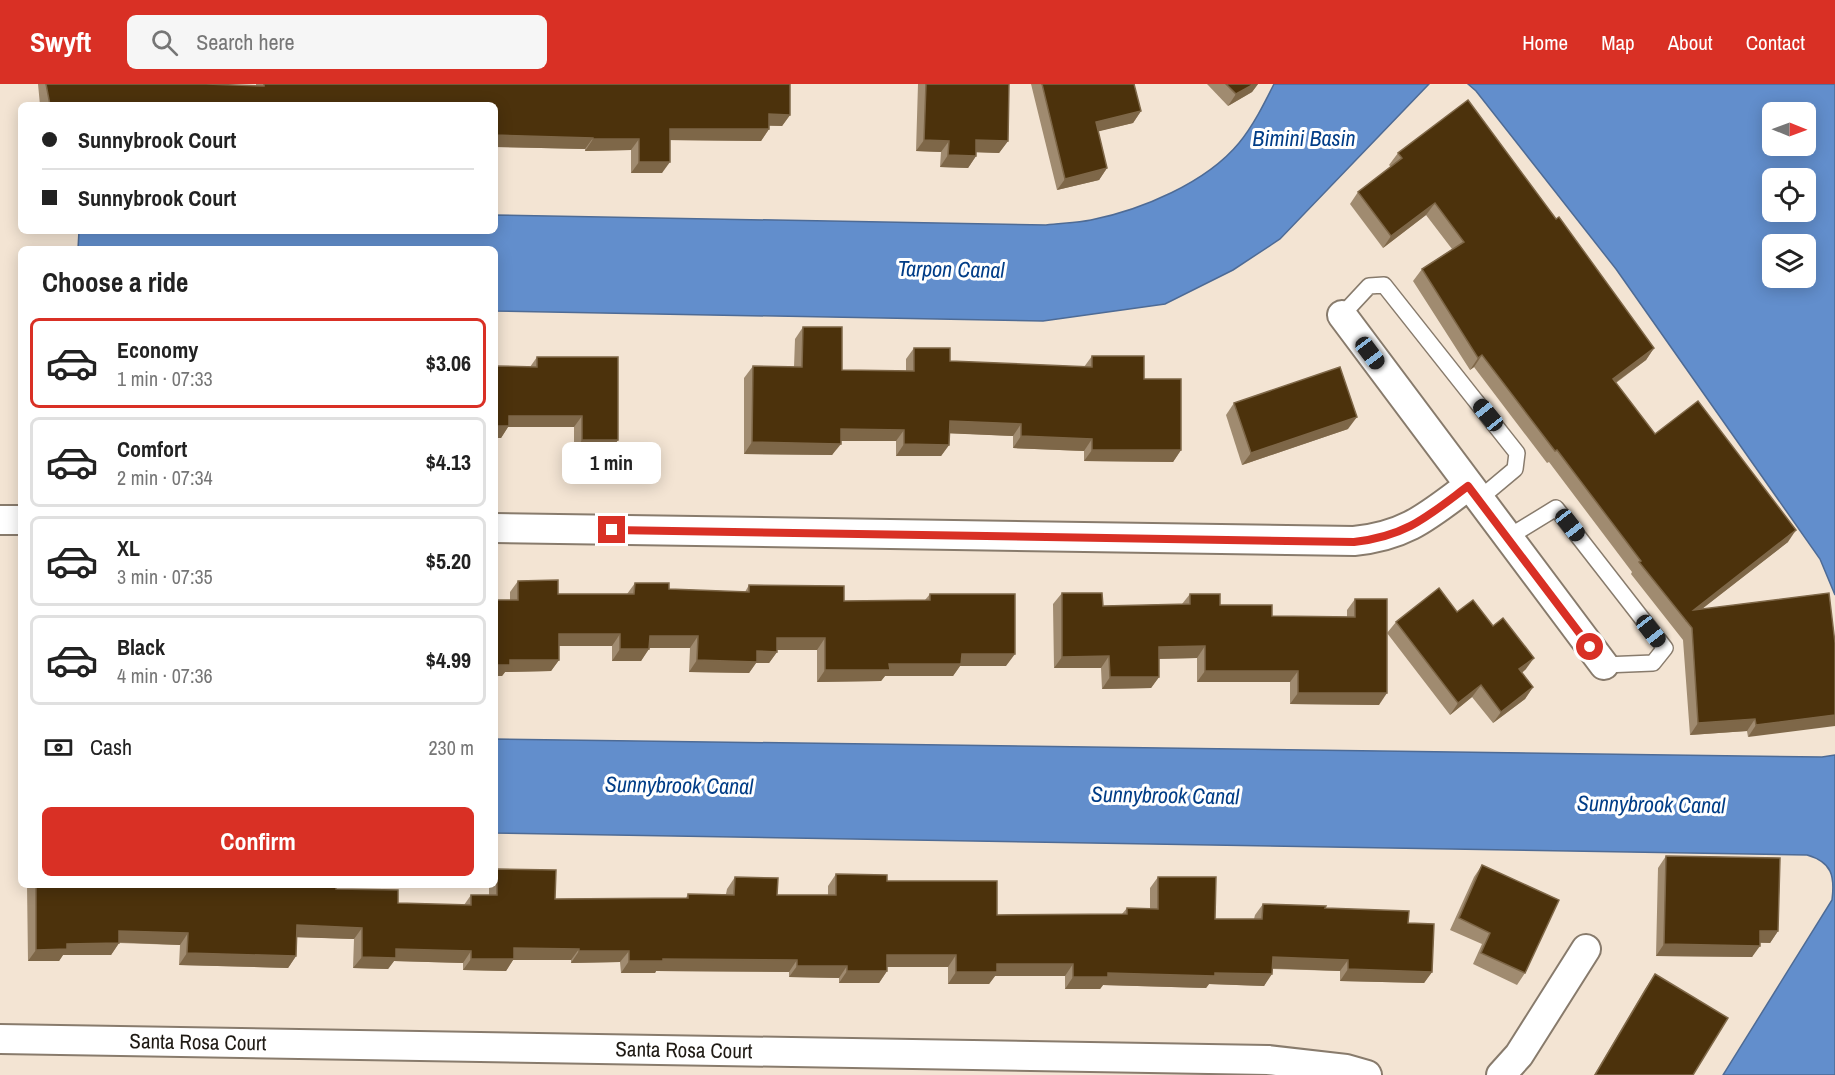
<!DOCTYPE html>
<meta charset="utf-8">
<style>
body{margin:0;font-family:"Archivo Narrow",sans-serif;background:#f6f6f6;color:#222;height:100vh;display:flex;flex-direction:column;font-size:22px;white-space:nowrap}
*{box-sizing:border-box;margin:0}
p{font-size:20px;color:#767676}
.icon{flex:none;width:33px;height:33px;fill:none;stroke:currentColor;stroke-width:2;stroke-linecap:round;stroke-linejoin:round}
.map{position:relative;flex:1;overflow:hidden}
.sheet{position:absolute;left:18px;top:162px;width:480px;height:642px;display:flex;flex-direction:column;background:#fff;border-radius:9px;box-shadow:0 3px 15px #0003}
.sheet>*{flex:none}
.top-card{position:absolute;left:18px;top:18px;width:480px;height:132px;border-radius:9px;box-shadow:0 3px 15px #0003;display:grid;align-content:center;height:132px;padding:0 24px;background:#fff}
.needle{width:39px;rotate:91deg}
.buttons{position:absolute;left:1762px;top:18px;display:grid;gap:12px}
.buttons a{display:grid;place-items:center;width:54px;height:54px;border-radius:9px;background:#fff;box-shadow:0 3px 15px #0003;font-size:30px}
.end{position:absolute;width:27px;height:27px;margin:-14px;border:8px solid #d93025;background:#fff;box-shadow:0 0 0 3px #fff}
.from{border-radius:50%}
.bubble{position:absolute;height:42px;border-radius:9px;background:#fff;box-shadow:0 3px 15px #0003;font-size:20px;font-weight:700;line-height:42px;text-align:center}
.car{position:absolute;width:18px;height:36px;margin:-18px -9px;border-radius:8px;box-shadow:0 0 4px 2px #0007;background:linear-gradient(#222 24%,#8ab4d8 0 40%,#222 0 76%,#8ab4d8 0 86%,#222 0)}
.top-card b{display:flex;align-items:center;gap:21px;height:57px;font-size:22px}
.top-card b+b{border-top:2px solid #e0e0e0}
.top-card i{width:15px;height:15px;background:#222}
ul{padding:0;list-style:none}
li{display:flex;align-items:center;gap:18px;height:90px;margin:0 12px 9px;padding:0 12px;border:3px solid #e0e0e0;border-radius:9px}
li div{flex:1}
li b{display:block;font-size:22px}
li em{font-style:normal;font-weight:700}
li.selected{border-color:#d93025}
li>.icon{width:54px;height:54px;stroke-width:1.5}
h2{padding:0 24px;font-size:27px;line-height:72px}
.pay{display:flex;align-items:center;gap:15px;height:66px;padding:0 24px;font-size:22px}
.pay p{margin-inline-start:auto}
.button{display:flex;gap:12px;margin-top:auto;padding:12px 24px}
.button a{flex:1;height:69px;border-radius:9px;background:#d93025;color:#fff;font-size:24px;font-weight:700;line-height:69px;text-align:center}
header{display:flex;align-items:center;gap:36px;box-sizing:border-box;height:84px;padding:0 30px;background:#d93025;color:#fff}
header strong{font-size:28px}
nav{display:flex;gap:33px;margin-inline-start:auto;font-size:21px}
.search{width:420px;height:54px;background:#f6f6f6;display:flex;align-items:center;gap:15px;box-sizing:border-box;padding:0 21px;border-radius:9px;color:#767676;font-size:22px}
.map>svg:first-child{display:block}
.water{fill:#628ecc;stroke:#4e6b95;stroke-width:1.5;fill-rule:evenodd}
.lines{fill:none;stroke-linecap:round;stroke-linejoin:round}
.service-casing{stroke:#887b6c;stroke-width:18}
.minor-casing{stroke:#887b6c;stroke-width:32}
.service{stroke:#fff;stroke-width:15}
.minor{stroke:#fff;stroke-width:28}
.wall{fill:#a08b70}
.shaded-wall{fill:#7e6748}
.building{fill:#4c320c;stroke:#7e6748;stroke-width:1.5}
.route{stroke:#d93025;stroke-width:8}
.labels{text-anchor:middle;stroke-width:6;stroke-linejoin:round;paint-order:stroke}
.street-label{font-size:21px;fill:#1f1a14;stroke:#fff}
.water-label{font-size:22px;font-style:italic;fill:#013d87;stroke:#fff}
</style>
<header>
<strong>Swyft</strong>
<div class="search"><svg class="icon" aria-label="search" viewBox="0 0 24 24"><circle cx="10" cy="10" r="6"/><path d="M15 15l6 6"/></svg>Search here</div>
<nav><a>Home</a><a>Map</a><a>About</a><a>Contact</a></nav>
</header>
<div class="map">
<svg width="1835" height="991" viewBox="0 0 1835 991">
<rect width="100%" height="100%" fill="#f3e4d3"/>
<g class="water">
<path d="M 1274,0 L 1429,0 L 1280,155 L 1233,186 L 1165,220 L 1043,237 L 495,227 L 495,165 L 78,165 L 79,147 L 495,147 L 495,131 L 1046,141 C 1061,139 1076,139 1091,136 C 1141,126 1206,99 1239,59 C 1253,42 1264,20 1274,0 Z"/>
<path d="M 1468,0 L 1835,0 L 1835,511 L 1820,475 L 1616,185 L 1476,7 ZM 1773,28 L 1806,28 L 1806,62 L 1773,62 ZM 1806,94 L 1806,128 L 1773,128 L 1773,94 ZM 1773,160 L 1806,160 L 1806,194 L 1773,194 Z"/>
<path d="M 495,655 L 1822,673 L 1835,671 L 1835,991 L 1723,991 L 1832,816 C 1835,792 1832,778 1807,771 L 495,749 Z"/>
</g>
<g class="lines">
<defs>
<g id="service">
<path d="M 1342,231 L 1369,202 L 1384,201 L 1517,369 L 1515,385 L 1478,416"/>
<path d="M 1507,454 L 1556,424 L 1665,564 L 1653,579 L 1604,581"/>
</g>
<g id="minor">
<path d="M 1342,231 L 1604,581"/>
<path d="M 0,436 L 21,436"/>
<path d="M 495,444 L 1354,457 C 1406,452 1428,432 1468,402"/>
<path id="s1" d="M 0,955 L 1268,976 L 1346,985 L 1367,991"/>
<path d="M 1501,991 L 1519,971 L 1586,865"/>
</g>
</defs>
<use href="#service" class="service-casing"/>
<use href="#minor" class="minor-casing"/>
<use href="#service" class="service"/>
<use href="#minor" class="minor"/>
</g>
<g class="wall">
<path d="M 38,0 L 206,0 L 256,2 L 256,0 L 790,0 L 790,31 L 782,42 L 769,42 L 769,45 L 761,57 L 670,56 L 662,89 L 631,89 L 631,66 L 585,67 L 585,65 L 495,63 L 495,21 L 40,21 Z"/>
<path d="M 918,0 L 1009,0 L 1008,57 L 999,69 L 976,68 L 976,72 L 968,84 L 940,83 L 941,68 L 916,67 Z"/>
<path d="M 1031,0 L 1134,0 L 1141,27 L 1133,39 L 1098,47 L 1107,84 L 1099,96 L 1057,106 Z"/>
<path d="M 1207,0 L 1258,0 L 1252,8 L 1228,22 Z"/>
<path d="M 1398,69 L 1556,135 L 1654,264 L 1646,276 L 1616,299 L 1655,350 L 1788,458 L 1702,525 L 1835,559 L 1748,653 L 1747,647 L 1690,651 L 1683,556 L 1631,490 L 1632,488 L 1549,378 L 1547,379 L 1474,283 L 1470,286 L 1413,197 L 1422,185 L 1452,165 L 1426,131 L 1383,164 L 1350,120 L 1358,108 L 1391,83 L 1389,81 Z"/>
<path d="M 803,243 L 842,286 L 906,287 L 906,275 L 914,264 L 950,277 L 1084,283 L 1092,272 L 1144,295 L 1181,366 L 1173,378 L 1084,377 L 1084,367 L 1013,364 L 1013,352 L 949,349 L 949,361 L 941,372 L 896,372 L 896,357 L 841,357 L 832,371 L 744,370 L 744,294 L 753,282 L 794,283 L 795,255 Z"/>
<path d="M 537,273 L 618,356 L 610,367 L 574,368 L 574,343 L 508,343 L 501,354 L 495,354 L 495,282 L 530,283 Z"/>
<path d="M 1234,319 L 1348,345 L 1242,381 L 1226,331 Z"/>
<path d="M 518,497 L 558,510 L 627,510 L 635,499 L 669,505 L 745,508 L 749,501 L 844,517 L 925,516 L 930,510 L 1006,582 L 960,582 L 953,592 L 885,592 L 881,597 L 817,598 L 817,566 L 777,566 L 777,568 L 769,579 L 756,579 L 749,589 L 689,588 L 690,564 L 649,564 L 641,577 L 612,577 L 612,562 L 559,562 L 559,576 L 551,587 L 505,588 L 502,592 L 510,516 L 510,508 Z"/>
<path d="M 1062,509 L 1103,522 L 1182,520 L 1190,510 L 1220,521 L 1272,532 L 1347,533 L 1347,526 L 1355,515 L 1379,621 L 1290,620 L 1290,598 L 1197,598 L 1197,574 L 1159,575 L 1159,593 L 1151,604 L 1102,605 L 1101,584 L 1054,584 L 1053,520 Z"/>
<path d="M 1457,528 L 1526,585 L 1522,589 L 1533,603 L 1525,615 L 1493,639 L 1472,613 L 1450,631 L 1387,549 L 1396,538 Z"/>
<path d="M 1666,772 L 1778,847 L 1770,859 L 1760,859 L 1752,873 L 1656,872 L 1658,784 Z"/>
<path d="M 1482,781 L 1525,889 L 1517,901 L 1473,880 L 1482,860 L 1450,846 L 1474,793 Z"/>
<path d="M 497,785 L 555,815 L 686,814 L 688,810 L 726,810 L 727,805 L 735,793 L 777,811 L 828,811 L 828,802 L 836,790 L 887,797 L 997,831 L 1122,830 L 1127,824 L 1150,825 L 1150,804 L 1158,793 L 1215,835 L 1254,835 L 1255,831 L 1263,820 L 1325,824 L 1408,839 L 1432,888 L 1424,899 L 1340,897 L 1340,887 L 1273,885 L 1264,902 L 1209,900 L 1206,904 L 1103,901 L 1100,905 L 1065,905 L 1065,892 L 995,892 L 989,900 L 948,900 L 948,883 L 887,883 L 887,887 L 879,899 L 839,899 L 839,894 L 789,893 L 789,888 L 656,887 L 655,889 L 621,889 L 620,878 L 571,879 L 571,876 L 513,876 L 506,887 L 463,886 L 463,879 L 394,877 L 388,885 L 353,884 L 354,855 L 296,853 L 296,872 L 288,884 L 179,881 L 180,861 L 119,859 L 111,871 L 63,871 L 59,877 L 28,877 L 27,801 L 336,801 L 336,805 L 398,819 L 464,821 L 471,811 L 489,811 L 489,801 L 495,801 L 495,788 Z"/>
<path d="M 1655,890 L 1693,991 L 1594,991 L 1645,905 Z"/>
</g>
<g class="shaded-wall">
<path d="M 1254,0 L 1258,0 L 1252,8 L 1228,22 L 1236,10 Z"/>
<path d="M 1141,27 L 1133,39 L 1088,50 L 1096,38 Z"/>
<path d="M 769,30 L 790,31 L 782,42 L 761,41 Z"/>
<path d="M 670,45 L 769,45 L 761,57 L 662,56 Z"/>
<path d="M 495,51 L 593,54 L 585,65 L 495,63 Z"/>
<path d="M 593,55 L 639,55 L 631,66 L 585,67 Z"/>
<path d="M 924,56 L 949,57 L 941,68 L 916,67 Z"/>
<path d="M 976,56 L 1008,57 L 999,69 L 968,68 Z"/>
<path d="M 948,71 L 976,72 L 968,84 L 940,83 Z"/>
<path d="M 639,78 L 670,78 L 662,89 L 631,89 Z"/>
<path d="M 1107,84 L 1099,96 L 1057,106 L 1065,95 Z"/>
<path d="M 1435,119 L 1426,131 L 1383,164 L 1391,152 Z"/>
<path d="M 1654,264 L 1646,276 L 1604,307 L 1613,295 Z"/>
<path d="M 1482,271 L 1474,283 L 1470,286 L 1478,274 Z"/>
<path d="M 509,332 L 582,332 L 574,343 L 508,343 L 501,354 L 495,354 L 495,342 Z"/>
<path d="M 1357,333 L 1348,345 L 1242,381 L 1251,369 Z"/>
<path d="M 950,337 L 1021,340 L 1013,352 L 941,349 Z"/>
<path d="M 841,345 L 904,346 L 896,357 L 833,357 Z"/>
<path d="M 1021,352 L 1092,355 L 1084,367 L 1013,364 Z"/>
<path d="M 582,356 L 618,356 L 610,367 L 574,368 Z"/>
<path d="M 752,358 L 841,360 L 832,371 L 744,370 Z"/>
<path d="M 904,360 L 949,361 L 941,372 L 896,372 Z"/>
<path d="M 1092,366 L 1181,366 L 1173,378 L 1084,377 Z"/>
<path d="M 1796,446 L 1788,458 L 1685,538 L 1694,526 Z"/>
<path d="M 559,550 L 620,550 L 612,562 L 550,562 Z"/>
<path d="M 650,552 L 698,552 L 690,564 L 641,564 Z"/>
<path d="M 777,554 L 825,554 L 817,566 L 769,566 Z"/>
<path d="M 1205,562 L 1197,574 L 1151,575 L 1159,563 Z"/>
<path d="M 620,565 L 649,565 L 641,577 L 612,577 Z"/>
<path d="M 757,567 L 777,568 L 769,579 L 756,579 L 749,589 L 689,588 L 697,576 Z"/>
<path d="M 962,570 L 1015,570 L 1006,582 L 960,582 L 953,592 L 885,592 L 881,597 L 817,598 L 825,586 Z"/>
<path d="M 1109,572 L 1101,584 L 1054,584 L 1062,573 Z"/>
<path d="M 1534,574 L 1526,585 L 1511,597 L 1519,585 Z"/>
<path d="M 510,576 L 559,576 L 551,587 L 505,588 L 502,592 L 495,592 L 495,581 Z"/>
<path d="M 1205,587 L 1298,587 L 1290,598 L 1197,598 Z"/>
<path d="M 1110,593 L 1159,593 L 1151,604 L 1102,605 Z"/>
<path d="M 1481,601 L 1472,613 L 1450,631 L 1458,619 Z"/>
<path d="M 1533,603 L 1525,615 L 1493,639 L 1501,628 Z"/>
<path d="M 1298,609 L 1387,609 L 1379,621 L 1290,620 Z"/>
<path d="M 1835,631 L 1835,642 L 1748,653 L 1756,641 Z"/>
<path d="M 1755,635 L 1747,647 L 1690,651 L 1698,639 Z"/>
<path d="M 297,841 L 362,844 L 354,855 L 289,853 Z"/>
<path d="M 119,847 L 188,849 L 180,861 L 111,858 Z"/>
<path d="M 1760,847 L 1778,847 L 1770,859 L 1752,858 Z"/>
<path d="M 119,859 L 111,871 L 63,871 L 59,877 L 28,877 L 36,866 L 67,860 Z"/>
<path d="M 1664,860 L 1760,862 L 1752,873 L 1656,872 Z"/>
<path d="M 514,864 L 579,865 L 571,876 L 513,876 L 506,887 L 463,886 L 471,875 Z"/>
<path d="M 396,865 L 471,867 L 463,879 L 394,877 L 388,885 L 353,884 L 362,873 Z"/>
<path d="M 579,867 L 629,867 L 620,878 L 571,879 Z"/>
<path d="M 187,869 L 296,872 L 288,884 L 179,881 Z"/>
<path d="M 887,871 L 956,871 L 948,883 L 879,883 Z"/>
<path d="M 1273,873 L 1348,876 L 1340,887 L 1265,884 Z"/>
<path d="M 663,875 L 797,876 L 789,888 L 656,887 L 655,889 L 621,889 L 629,877 Z"/>
<path d="M 997,880 L 1073,880 L 1065,892 L 995,892 L 989,900 L 948,900 L 956,888 Z"/>
<path d="M 797,882 L 847,882 L 839,894 L 789,893 Z"/>
<path d="M 1348,885 L 1432,888 L 1424,899 L 1340,897 Z"/>
<path d="M 847,887 L 887,887 L 879,899 L 839,899 Z"/>
<path d="M 1108,889 L 1215,889 L 1272,890 L 1264,902 L 1209,900 L 1206,904 L 1103,901 L 1100,905 L 1065,905 L 1073,893 Z"/>
</g>
<g class="building">
<path d="M 46,0 L 206,0 L 264,2 L 264,0 L 790,0 L 790,31 L 769,30 L 769,45 L 670,45 L 670,78 L 639,78 L 639,55 L 593,55 L 593,54 L 495,51 L 495,21 L 50,21 Z"/>
<path d="M 926,0 L 1009,0 L 1008,57 L 976,56 L 976,72 L 948,71 L 949,57 L 924,56 Z"/>
<path d="M 1042,0 L 1134,0 L 1141,27 L 1096,38 L 1107,84 L 1065,95 Z"/>
<path d="M 1226,0 L 1254,0 L 1236,10 Z"/>
<path d="M 1468,16 L 1556,135 L 1559,133 L 1654,264 L 1613,295 L 1655,350 L 1698,317 L 1796,446 L 1694,526 L 1829,509 L 1835,559 L 1835,631 L 1756,641 L 1755,635 L 1698,639 L 1692,544 L 1639,478 L 1641,477 L 1557,366 L 1555,367 L 1482,271 L 1478,274 L 1422,185 L 1464,158 L 1435,119 L 1391,152 L 1358,108 L 1402,74 L 1398,69 Z"/>
<path d="M 803,243 L 842,243 L 842,286 L 914,287 L 914,264 L 950,264 L 950,277 L 1092,283 L 1092,272 L 1144,272 L 1144,295 L 1181,295 L 1181,366 L 1092,366 L 1092,355 L 1021,352 L 1021,340 L 950,337 L 949,361 L 904,360 L 904,346 L 841,345 L 841,360 L 752,358 L 753,282 L 802,283 Z"/>
<path d="M 537,273 L 618,273 L 618,356 L 582,356 L 582,332 L 509,332 L 509,342 L 495,342 L 495,282 L 537,283 Z"/>
<path d="M 1340,283 L 1357,333 L 1251,369 L 1234,319 Z"/>
<path d="M 558,496 L 558,510 L 634,510 L 635,499 L 669,499 L 669,505 L 749,508 L 749,501 L 844,502 L 844,517 L 930,516 L 930,510 L 1015,510 L 1015,570 L 962,570 L 961,580 L 889,580 L 890,586 L 825,586 L 825,554 L 777,554 L 777,568 L 757,567 L 757,578 L 697,576 L 698,552 L 650,552 L 649,565 L 620,565 L 620,550 L 559,550 L 559,576 L 510,576 L 510,581 L 495,581 L 495,516 L 518,516 L 518,497 Z"/>
<path d="M 1439,504 L 1457,528 L 1473,516 L 1493,542 L 1503,534 L 1534,574 L 1519,585 L 1533,603 L 1501,628 L 1481,601 L 1458,619 L 1396,538 Z"/>
<path d="M 1062,509 L 1102,509 L 1103,522 L 1190,520 L 1190,510 L 1220,510 L 1220,521 L 1272,521 L 1272,532 L 1355,533 L 1355,515 L 1387,515 L 1387,609 L 1298,609 L 1298,587 L 1205,587 L 1205,562 L 1159,563 L 1159,593 L 1110,593 L 1109,572 L 1062,573 Z"/>
<path d="M 1666,772 L 1780,774 L 1778,847 L 1760,847 L 1760,862 L 1664,860 Z"/>
<path d="M 1482,781 L 1559,816 L 1525,889 L 1481,869 L 1490,849 L 1459,834 Z"/>
<path d="M 497,785 L 556,786 L 555,815 L 688,814 L 688,810 L 734,811 L 735,793 L 778,794 L 777,811 L 836,811 L 836,790 L 887,791 L 887,797 L 997,797 L 997,831 L 1127,830 L 1127,824 L 1158,825 L 1158,793 L 1216,793 L 1215,835 L 1262,835 L 1263,820 L 1326,822 L 1325,824 L 1409,827 L 1408,839 L 1434,840 L 1432,888 L 1348,885 L 1348,876 L 1273,873 L 1272,890 L 1215,889 L 1215,892 L 1108,889 L 1108,893 L 1073,893 L 1073,880 L 997,880 L 997,888 L 956,888 L 956,871 L 887,871 L 887,887 L 847,887 L 847,882 L 797,882 L 797,876 L 663,875 L 663,877 L 629,877 L 629,867 L 579,867 L 579,865 L 514,864 L 514,875 L 471,875 L 471,867 L 396,865 L 396,874 L 362,873 L 362,844 L 297,841 L 296,872 L 187,869 L 188,849 L 119,847 L 119,859 L 67,860 L 67,865 L 36,866 L 36,801 L 336,801 L 336,805 L 398,806 L 398,819 L 471,821 L 471,811 L 497,811 Z"/>
<path d="M 1655,890 L 1728,934 L 1693,991 L 1595,991 Z"/>
</g>
<g class="lines">
<path class="route" d="M 612,446 L 1354,458 C 1407,452 1428,432 1468,402 L 1590,563"/>
</g>
<g class="labels">
<g class="street-label">
<text dy="7" stroke="none"><textPath href="#s1" startOffset="198">Santa Rosa Court</textPath></text>
<text dy="7" stroke="none"><textPath href="#s1" startOffset="684">Santa Rosa Court</textPath></text>
</g>
<g class="water-label">
<text x="1304" y="62">Bimini Basin</text>
<text transform="translate(951 185) rotate(1)" y="8">Tarpon Canal</text>
<text transform="translate(679 701) rotate(1)" y="8">Sunnybrook Canal</text>
<text transform="translate(1165 711) rotate(1)" y="8">Sunnybrook Canal</text>
<text transform="translate(1651 720) rotate(1)" y="8">Sunnybrook Canal</text>
</g>
</g>
</svg>
<div class="buttons">
<a><svg class="needle" viewBox="-14 -14 28 28"><path d="M0-13l5 13h-10z" fill="#e53935"/><path d="M0 13l5-13h-10z" fill="#767676"/></svg></a>
<a><svg class="icon" aria-label="locate" viewBox="0 0 24 24"><circle cx="12" cy="12" r="6"/><path d="M12 2v4M12 18v4M2 12h4M18 12h4"/></svg></a>
<a><svg class="icon" aria-label="layers" viewBox="0 0 24 24"><path d="M12 4l9 5-9 5-9-5zM3 14l9 5 9-5"/></svg></a>
</div>
<i class="end from" style="left:1590px;top:563px"></i>
<i class="end" style="left:612px;top:446px"></i>
<div class="bubble" style="left:562px;top:358px;width:99px">1 min</div>
<i class="car" style="left:1370px;top:269px;rotate:143deg"></i>
<i class="car" style="left:1488px;top:331px;rotate:321deg"></i>
<i class="car" style="left:1570px;top:441px;rotate:142deg"></i>
<i class="car" style="left:1651px;top:547px;rotate:142deg"></i>
<div class="top-card">
<b><i class="from"></i>Sunnybrook Court</b>
<b><i></i>Sunnybrook Court</b>
</div>
<section class="sheet">
<h2>Choose a ride</h2>
<ul>
<li class="selected"><svg class="icon" aria-label="car" viewBox="0 0 24 24"><path d="M5 17H2v-5l4-1 3-4h7l3 4 3 1v5h-3M9 17h6M6 11h13"/><circle cx="7" cy="17" r="2"/><circle cx="17" cy="17" r="2"/></svg><div><b>Economy</b><p>1 min · 07:33</p></div><em>$3.06</em></li>
<li><svg class="icon" aria-label="car" viewBox="0 0 24 24"><path d="M5 17H2v-5l4-1 3-4h7l3 4 3 1v5h-3M9 17h6M6 11h13"/><circle cx="7" cy="17" r="2"/><circle cx="17" cy="17" r="2"/></svg><div><b>Comfort</b><p>2 min · 07:34</p></div><em>$4.13</em></li>
<li><svg class="icon" aria-label="car" viewBox="0 0 24 24"><path d="M5 17H2v-5l4-1 3-4h7l3 4 3 1v5h-3M9 17h6M6 11h13"/><circle cx="7" cy="17" r="2"/><circle cx="17" cy="17" r="2"/></svg><div><b>XL</b><p>3 min · 07:35</p></div><em>$5.20</em></li>
<li><svg class="icon" aria-label="car" viewBox="0 0 24 24"><path d="M5 17H2v-5l4-1 3-4h7l3 4 3 1v5h-3M9 17h6M6 11h13"/><circle cx="7" cy="17" r="2"/><circle cx="17" cy="17" r="2"/></svg><div><b>Black</b><p>4 min · 07:36</p></div><em>$4.99</em></li>
</ul>
<div class="pay"><svg class="icon" aria-label="cash" viewBox="0 0 24 24"><path d="M3 7h18v10H3z"/><circle cx="12" cy="12" r="2"/></svg>Cash<p>230 m</p></div>
<div class="button"><a>Confirm</a></div>
</section>
</div>
